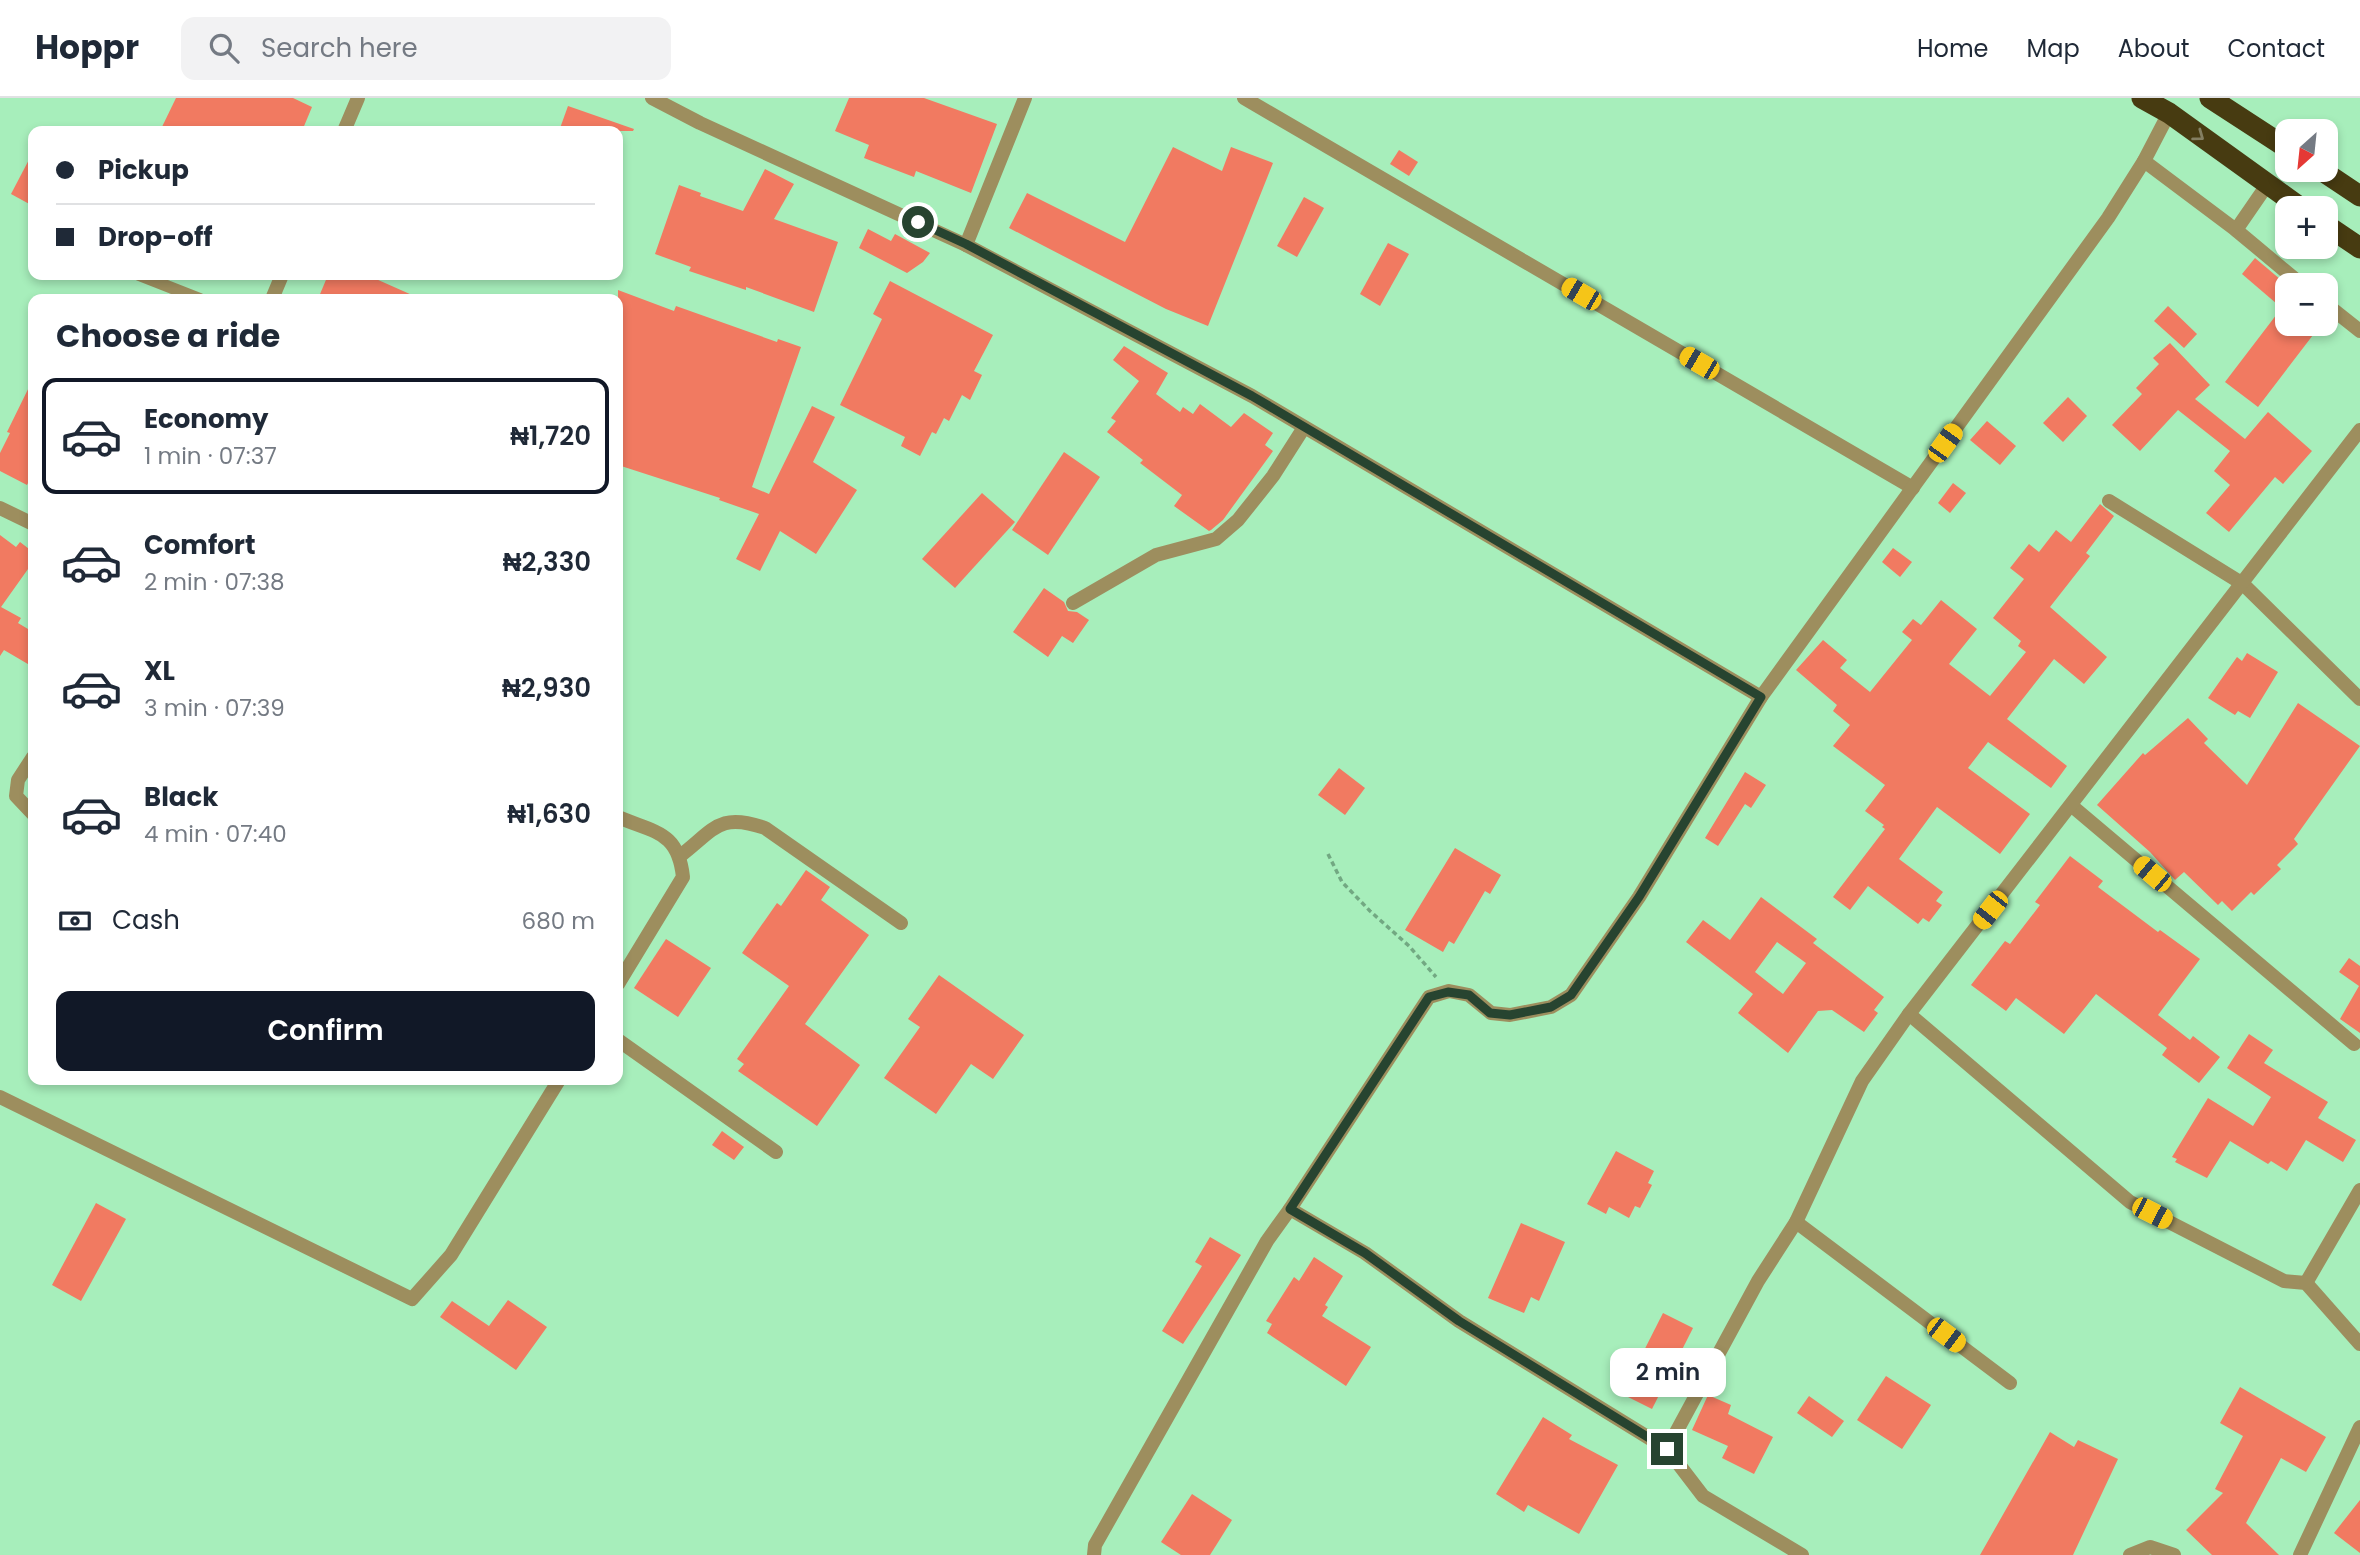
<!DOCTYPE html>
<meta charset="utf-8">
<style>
body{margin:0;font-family:Poppins,sans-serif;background:#f2f2f3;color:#1f2937;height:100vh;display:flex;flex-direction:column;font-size:26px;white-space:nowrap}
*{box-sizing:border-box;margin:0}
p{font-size:23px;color:#747a83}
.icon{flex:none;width:38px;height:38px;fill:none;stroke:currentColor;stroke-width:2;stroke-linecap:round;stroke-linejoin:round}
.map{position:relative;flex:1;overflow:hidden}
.panel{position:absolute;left:28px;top:196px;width:595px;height:791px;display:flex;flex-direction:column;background:#fff;border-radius:14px;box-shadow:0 4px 10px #0003}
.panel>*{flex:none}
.top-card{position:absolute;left:28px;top:28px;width:595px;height:154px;border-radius:14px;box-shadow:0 4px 10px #0003;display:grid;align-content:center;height:154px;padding:0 28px;background:#fff}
.needle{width:46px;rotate:207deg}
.controls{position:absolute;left:2275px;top:21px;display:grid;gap:14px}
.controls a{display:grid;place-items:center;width:63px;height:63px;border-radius:14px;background:#fff;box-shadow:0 4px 10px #0003;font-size:35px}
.end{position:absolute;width:32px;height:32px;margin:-16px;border:9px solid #274430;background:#fff;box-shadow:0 0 0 4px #fff}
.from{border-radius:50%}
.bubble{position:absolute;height:49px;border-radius:14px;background:#fff;box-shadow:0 4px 10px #0003;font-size:23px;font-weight:600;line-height:49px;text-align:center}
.car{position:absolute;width:21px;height:42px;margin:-21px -10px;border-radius:9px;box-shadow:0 0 5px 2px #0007;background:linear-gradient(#f5c518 24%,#345 0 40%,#f5c518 0 76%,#345 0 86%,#f5c518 0)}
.top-card b{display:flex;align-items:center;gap:24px;height:66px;font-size:26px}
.top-card b+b{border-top:2px solid #e0e1e3}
.top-card i{width:18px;height:18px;background:#1f2937}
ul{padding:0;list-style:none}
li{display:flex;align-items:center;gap:21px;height:116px;margin:0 14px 10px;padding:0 14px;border:4px solid transparent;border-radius:14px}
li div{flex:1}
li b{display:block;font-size:26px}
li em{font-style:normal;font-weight:600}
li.selected{border-color:#111827}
li>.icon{width:63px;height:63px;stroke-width:1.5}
h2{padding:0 28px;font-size:32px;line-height:84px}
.pay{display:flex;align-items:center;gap:18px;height:77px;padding:0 28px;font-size:26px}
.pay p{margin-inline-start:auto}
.action{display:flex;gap:14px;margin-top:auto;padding:14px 28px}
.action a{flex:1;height:80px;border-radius:14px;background:#111827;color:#fff;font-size:28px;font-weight:600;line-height:80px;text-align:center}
header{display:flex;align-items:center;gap:42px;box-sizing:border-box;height:98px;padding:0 35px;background:#fff;border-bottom:2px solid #e0e1e3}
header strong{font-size:33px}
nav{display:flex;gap:38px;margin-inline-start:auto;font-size:24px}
.search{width:490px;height:63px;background:#f2f2f3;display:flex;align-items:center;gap:18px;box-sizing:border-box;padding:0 24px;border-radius:14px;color:#747a83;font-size:26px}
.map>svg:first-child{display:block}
.building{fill:#f17a61;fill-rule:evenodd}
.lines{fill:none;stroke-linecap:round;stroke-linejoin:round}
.path{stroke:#72a882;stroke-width:3.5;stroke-dasharray:5 3.5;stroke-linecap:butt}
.lane{stroke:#9d8e5e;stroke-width:12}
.street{stroke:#9d8e5e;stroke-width:14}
.highway{stroke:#473b11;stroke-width:21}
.oneway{stroke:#847f62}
.route{stroke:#274430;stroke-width:9}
</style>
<header>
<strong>Hoppr</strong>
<div class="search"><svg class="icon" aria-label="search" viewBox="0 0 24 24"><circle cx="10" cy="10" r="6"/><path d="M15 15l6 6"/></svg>Search here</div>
<nav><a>Home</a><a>Map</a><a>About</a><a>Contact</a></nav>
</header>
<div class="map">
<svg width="2360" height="1457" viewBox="0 0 2360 1457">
<rect width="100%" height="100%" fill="#a7eebb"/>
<g class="building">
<path d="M 176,0 L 293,0 L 312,9 L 302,33 L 160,33 Z"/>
<path d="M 849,0 L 924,0 L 997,26 L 971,95 L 916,73 L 914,79 L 864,60 L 869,47 L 835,33 Z"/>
<path d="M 568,8 L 634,31 L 633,33 L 559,33 Z"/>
<path d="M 1173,49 L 1222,73 L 1231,49 L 1273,65 L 1208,228 L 1166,211 L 1009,130 L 1027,95 L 1125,144 Z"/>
<path d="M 1399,52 L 1418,64 L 1409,78 L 1390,66 Z"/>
<path d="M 33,54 L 33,108 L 11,96 Z"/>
<path d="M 765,71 L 794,86 L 774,121 L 838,144 L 814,214 L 746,189 L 746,192 L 689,173 L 691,169 L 655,156 L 679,87 L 701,95 L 700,98 L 743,113 Z"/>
<path d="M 1304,99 L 1324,110 L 1297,159 L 1277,148 Z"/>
<path d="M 868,131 L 891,143 L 895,136 L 930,155 L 923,164 L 907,175 L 859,150 Z"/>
<path d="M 1388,145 L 1409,156 L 1380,208 L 1360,196 Z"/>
<path d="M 2255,160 L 2287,187 L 2287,194 L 2277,206 L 2242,176 Z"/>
<path d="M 328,177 L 367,177 L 421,201 L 318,201 Z"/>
<path d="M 890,183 L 993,237 L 974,273 L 982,277 L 970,302 L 962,297 L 949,323 L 944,320 L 936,336 L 932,334 L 920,358 L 901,348 L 905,339 L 840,307 L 882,221 L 873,216 Z"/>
<path d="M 618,192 L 674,213 L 676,208 L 777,244 L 778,241 L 801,249 L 752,389 L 769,396 L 812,308 L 835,319 L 813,364 L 857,392 L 816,456 L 780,433 L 760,473 L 736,461 L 759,416 L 719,402 L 720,400 L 618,367 Z"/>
<path d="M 2168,208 L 2197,236 L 2184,250 L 2154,223 Z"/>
<path d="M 2280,212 L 2287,218 L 2287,226 L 2298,226 L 2313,237 L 2258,309 L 2225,284 Z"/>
<path d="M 2170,245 L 2210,287 L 2195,301 L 2245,341 L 2268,314 L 2312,353 L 2283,386 L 2275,379 L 2229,434 L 2206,415 L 2230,387 L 2214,373 L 2230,353 L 2178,312 L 2140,353 L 2112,327 L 2142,296 L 2136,290 L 2159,266 L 2153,260 Z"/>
<path d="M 1124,248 L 1168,275 L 1156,296 L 1180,314 L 1183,309 L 1193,316 L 1200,306 L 1231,329 L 1244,315 L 1273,335 L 1265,347 L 1273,353 L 1223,422 L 1211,432 L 1209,433 L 1174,408 L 1182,397 L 1140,365 L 1143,362 L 1107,334 L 1116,323 L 1111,320 L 1139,283 L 1113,262 Z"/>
<path d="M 33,281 L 33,375 L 27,387 L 0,373 L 0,355 L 10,335 L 7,334 Z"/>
<path d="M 2068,299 L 2087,318 L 2063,344 L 2043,325 Z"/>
<path d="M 1987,323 L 2016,348 L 2000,367 L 1970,342 Z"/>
<path d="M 1064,354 L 1100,379 L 1048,457 L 1012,432 Z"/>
<path d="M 1953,385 L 1966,395 L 1950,415 L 1938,405 Z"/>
<path d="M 982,395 L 1015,424 L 955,490 L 922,461 Z"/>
<path d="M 2100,406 L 2114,418 L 2086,455 L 2090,458 L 2050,509 L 2107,559 L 2084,586 L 2054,561 L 2007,621 L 2067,668 L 2051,690 L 1988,644 L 1968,670 L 2030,716 L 2000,756 L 1937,709 L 1899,761 L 1943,794 L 1936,803 L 1942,807 L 1929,824 L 1923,820 L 1918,826 L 1868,788 L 1850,812 L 1833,799 L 1885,731 L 1882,729 L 1884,727 L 1865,713 L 1885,687 L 1833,648 L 1850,627 L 1833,613 L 1837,607 L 1796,572 L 1823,542 L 1847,562 L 1840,570 L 1870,594 L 1912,542 L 1902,534 L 1913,521 L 1921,527 L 1941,502 L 1977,531 L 1949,566 L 1990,598 L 2026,554 L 2018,548 L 2021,543 L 1993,520 L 2024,481 L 2010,470 L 2029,446 L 2039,454 L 2056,432 L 2071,444 Z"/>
<path d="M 0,437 L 16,449 L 20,444 L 33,454 L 33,464 L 1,509 L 21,520 L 18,525 L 33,534 L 33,569 L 4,552 L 0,558 Z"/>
<path d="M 1893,450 L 1912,464 L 1900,479 L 1882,464 Z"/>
<path d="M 1044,490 L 1064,504 L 1068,513 L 1077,514 L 1089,522 L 1073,545 L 1062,538 L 1048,559 L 1013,534 Z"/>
<path d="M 2247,555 L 2278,574 L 2250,620 L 2238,613 L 2235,617 L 2208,600 L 2237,559 L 2242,563 Z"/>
<path d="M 2298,605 L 2360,648 L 2294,741 L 2298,746 L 2277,767 L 2281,771 L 2254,797 L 2251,794 L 2232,813 L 2222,803 L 2218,807 L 2184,774 L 2175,782 L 2150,754 L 2097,707 L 2143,655 L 2145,657 L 2188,620 L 2208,641 L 2204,645 L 2247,687 Z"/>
<path d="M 1339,670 L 1365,690 L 1345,717 L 1318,697 Z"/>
<path d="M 1745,674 L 1766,687 L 1751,710 L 1745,706 L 1718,748 L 1705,740 Z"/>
<path d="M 1455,750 L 1501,777 L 1490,796 L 1485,793 L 1454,846 L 1449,843 L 1443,854 L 1405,832 Z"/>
<path d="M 2070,758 L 2103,783 L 2098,789 L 2158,834 L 2160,832 L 2200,861 L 2158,917 L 2190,942 L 2193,938 L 2220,959 L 2199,985 L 2162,957 L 2167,950 L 2096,896 L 2064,936 L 2016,900 L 2006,913 L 1971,887 L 2005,843 L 2010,846 L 2040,807 L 2035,804 Z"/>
<path d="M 806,772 L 830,789 L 821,802 L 869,837 L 805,926 L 860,967 L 817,1028 L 738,973 L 744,966 L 737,961 L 789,888 L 742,855 L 777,805 L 781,808 Z"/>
<path d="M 1761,799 L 1817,841 L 1813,845 L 1884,899 L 1874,912 L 1878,915 L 1864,934 L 1832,912 L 1818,913 L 1788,955 L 1738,915 L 1753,896 L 1686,844 L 1703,822 L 1730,842 ZM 1777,844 L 1806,865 L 1783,896 L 1755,874 Z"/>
<path d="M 666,841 L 711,870 L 678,919 L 634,890 Z"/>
<path d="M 2349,860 L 2360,868 L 2360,935 L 2340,921 L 2359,888 L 2339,874 Z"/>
<path d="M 939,877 L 1024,937 L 993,981 L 971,966 L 936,1016 L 884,980 L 920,929 L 908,921 Z"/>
<path d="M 2249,936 L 2273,952 L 2264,965 L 2328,1004 L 2318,1020 L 2356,1042 L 2343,1064 L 2306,1042 L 2287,1073 L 2271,1063 L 2268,1066 L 2230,1043 L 2207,1080 L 2175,1064 L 2177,1061 L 2172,1059 L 2208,1000 L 2253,1028 L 2271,999 L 2227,970 Z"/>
<path d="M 722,1033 L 744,1049 L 734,1062 L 712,1047 Z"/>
<path d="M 1616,1053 L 1654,1073 L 1648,1085 L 1652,1087 L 1640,1110 L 1635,1108 L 1629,1120 L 1609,1109 L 1606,1116 L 1587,1106 Z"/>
<path d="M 96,1105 L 126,1121 L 81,1203 L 52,1187 Z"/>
<path d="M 1521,1125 L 1565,1144 L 1539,1203 L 1531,1199 L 1524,1215 L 1488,1200 Z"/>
<path d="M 1210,1139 L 1241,1157 L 1183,1246 L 1162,1233 L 1202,1168 L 1195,1164 Z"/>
<path d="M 1314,1159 L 1343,1178 L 1325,1207 L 1328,1209 L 1322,1218 L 1371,1249 L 1346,1288 L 1267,1235 L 1272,1226 L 1266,1223 L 1294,1179 L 1299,1183 Z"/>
<path d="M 508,1202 L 547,1229 L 516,1272 L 440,1219 L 452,1203 L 489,1228 Z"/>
<path d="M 1663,1215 L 1693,1230 L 1652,1311 L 1622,1296 Z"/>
<path d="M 1886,1278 L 1931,1307 L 1902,1351 L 1857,1322 Z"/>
<path d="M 2240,1289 L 2326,1339 L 2306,1374 L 2281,1360 L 2246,1425 L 2279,1457 L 2212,1457 L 2186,1432 L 2223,1395 L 2215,1391 L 2243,1338 L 2220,1325 Z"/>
<path d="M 1708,1297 L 1731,1307 L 1728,1316 L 1773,1339 L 1754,1376 L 1722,1360 L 1728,1348 L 1692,1332 Z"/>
<path d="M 1809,1298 L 1844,1323 L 1832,1339 L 1797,1315 Z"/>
<path d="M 1543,1319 L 1572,1337 L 1569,1341 L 1618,1367 L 1579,1436 L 1528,1407 L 1524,1414 L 1496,1396 Z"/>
<path d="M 2050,1334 L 2074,1349 L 2078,1342 L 2118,1361 L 2073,1457 L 1980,1457 Z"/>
<path d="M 1192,1396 L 1232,1422 L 1210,1457 L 1181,1457 L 1161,1444 Z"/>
<path d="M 2360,1402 L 2360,1455 L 2334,1435 Z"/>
</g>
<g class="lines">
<path class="path" d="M 1328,756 L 1342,784 L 1370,813 L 1409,848 L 1436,879"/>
<path class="lane" d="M 139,177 L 200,201"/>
<g class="street">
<path d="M 652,0 L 700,25 L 966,147 L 1252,298 L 1761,599"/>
<path d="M 1244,0 L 1913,390"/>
<path d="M 344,33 L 358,0"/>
<path d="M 2144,63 L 2236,132 L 2302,187"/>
<path d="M 2236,132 L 2267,87"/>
<path d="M 966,147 L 1025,0"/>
<path d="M 272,201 L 282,177"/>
<path d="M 2326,206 L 2360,233"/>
<path d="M 2109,403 L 2243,486 L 2360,601"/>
<path d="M 0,410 L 33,426"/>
<path d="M 1073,505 L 1156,457 L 1216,441 L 1238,422 L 1273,378 L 1303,331"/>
<path d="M 33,659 L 18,682 L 16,698 L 33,716"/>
<path d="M 2072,708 L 2354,946"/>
<path d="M 618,719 C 655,735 678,733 683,779 L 618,886"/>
<path d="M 680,758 C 715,731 719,714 765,730 L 901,825"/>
<path d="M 1909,916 L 2130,1104 L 2284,1183 L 2306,1185 L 2360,1246"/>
<path d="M 618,942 L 776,1054"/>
<path d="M 0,999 L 412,1201 L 451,1157 L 559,982"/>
<path d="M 1290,1111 L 1429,899 L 1449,893 L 1469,897 L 1491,915 L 1510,917 L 1551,909 L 1571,897 L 1639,799 L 1761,599 L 2108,120 L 2144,63 L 2169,15"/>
<path d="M 1796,1124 L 2010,1285"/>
<path d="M 2306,1185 L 2360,1092"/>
<path d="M 1667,1351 L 1758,1183 L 1796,1124 L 1862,983 L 1909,916 L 2360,332"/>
<path d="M 1094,1457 L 1095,1447 L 1267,1143 L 1290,1111 L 1365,1155 L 1459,1223 L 1667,1351 L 1703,1398 L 1802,1457"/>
<path d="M 2130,1457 L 2150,1449 L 2174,1457"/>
<path d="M 2300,1457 L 2360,1329"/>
</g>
<g class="highway">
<path d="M 2142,0 L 2169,15 L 2301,110"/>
<path d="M 2210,0 L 2287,50"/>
<path d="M 2321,72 L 2360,98"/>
<path d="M 2326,127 L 2360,150"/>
</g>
</g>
<defs><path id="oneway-chevron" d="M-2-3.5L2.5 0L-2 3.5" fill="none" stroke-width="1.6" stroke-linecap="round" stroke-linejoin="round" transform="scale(1.75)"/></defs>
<use class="oneway" href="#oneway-chevron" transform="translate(2199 38) rotate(36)"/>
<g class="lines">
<path class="route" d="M 918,124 L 966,146 L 1252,298 L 1761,599 L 1639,799 L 1571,897 L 1551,909 L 1510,917 L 1490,915 L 1469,897 L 1448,894 L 1429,899 L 1290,1111 L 1365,1155 L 1459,1223 L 1667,1351"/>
</g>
</svg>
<div class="controls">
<a><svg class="needle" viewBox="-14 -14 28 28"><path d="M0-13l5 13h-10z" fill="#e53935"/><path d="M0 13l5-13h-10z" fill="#747a83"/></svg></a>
<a>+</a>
<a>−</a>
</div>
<i class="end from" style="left:918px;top:124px"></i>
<i class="end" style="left:1667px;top:1351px"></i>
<div class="bubble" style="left:1610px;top:1250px;width:116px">2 min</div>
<i class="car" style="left:1581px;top:196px;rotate:300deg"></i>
<i class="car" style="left:1699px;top:265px;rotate:300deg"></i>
<i class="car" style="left:1945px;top:345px;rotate:36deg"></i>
<i class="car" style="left:2152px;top:776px;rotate:310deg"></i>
<i class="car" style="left:1990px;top:812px;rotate:218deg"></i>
<i class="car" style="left:2152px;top:1115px;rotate:117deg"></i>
<i class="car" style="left:1946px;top:1237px;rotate:127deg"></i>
<div class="top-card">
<b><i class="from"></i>Pickup</b>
<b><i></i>Drop-off</b>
</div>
<section class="panel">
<h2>Choose a ride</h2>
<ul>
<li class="selected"><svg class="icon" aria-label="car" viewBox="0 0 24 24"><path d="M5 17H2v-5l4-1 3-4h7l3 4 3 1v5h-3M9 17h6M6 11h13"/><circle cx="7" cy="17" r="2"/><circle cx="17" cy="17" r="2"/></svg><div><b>Economy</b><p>1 min · 07:37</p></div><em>₦1,720</em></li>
<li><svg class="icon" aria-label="car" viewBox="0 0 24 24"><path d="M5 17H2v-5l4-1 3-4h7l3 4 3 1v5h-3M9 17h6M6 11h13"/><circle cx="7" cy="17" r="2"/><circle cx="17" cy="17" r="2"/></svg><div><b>Comfort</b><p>2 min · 07:38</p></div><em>₦2,330</em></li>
<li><svg class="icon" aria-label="car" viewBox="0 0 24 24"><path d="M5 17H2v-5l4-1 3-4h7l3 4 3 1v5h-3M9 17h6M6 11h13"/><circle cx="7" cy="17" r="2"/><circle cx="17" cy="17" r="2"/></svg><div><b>XL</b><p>3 min · 07:39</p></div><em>₦2,930</em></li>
<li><svg class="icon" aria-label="car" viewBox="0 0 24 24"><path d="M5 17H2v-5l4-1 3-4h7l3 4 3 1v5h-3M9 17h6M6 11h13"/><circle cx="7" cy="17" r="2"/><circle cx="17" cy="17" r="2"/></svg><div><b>Black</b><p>4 min · 07:40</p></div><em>₦1,630</em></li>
</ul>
<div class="pay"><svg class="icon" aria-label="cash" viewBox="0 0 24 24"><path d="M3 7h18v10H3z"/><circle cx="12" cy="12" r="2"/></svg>Cash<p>680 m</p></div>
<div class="action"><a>Confirm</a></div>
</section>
</div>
